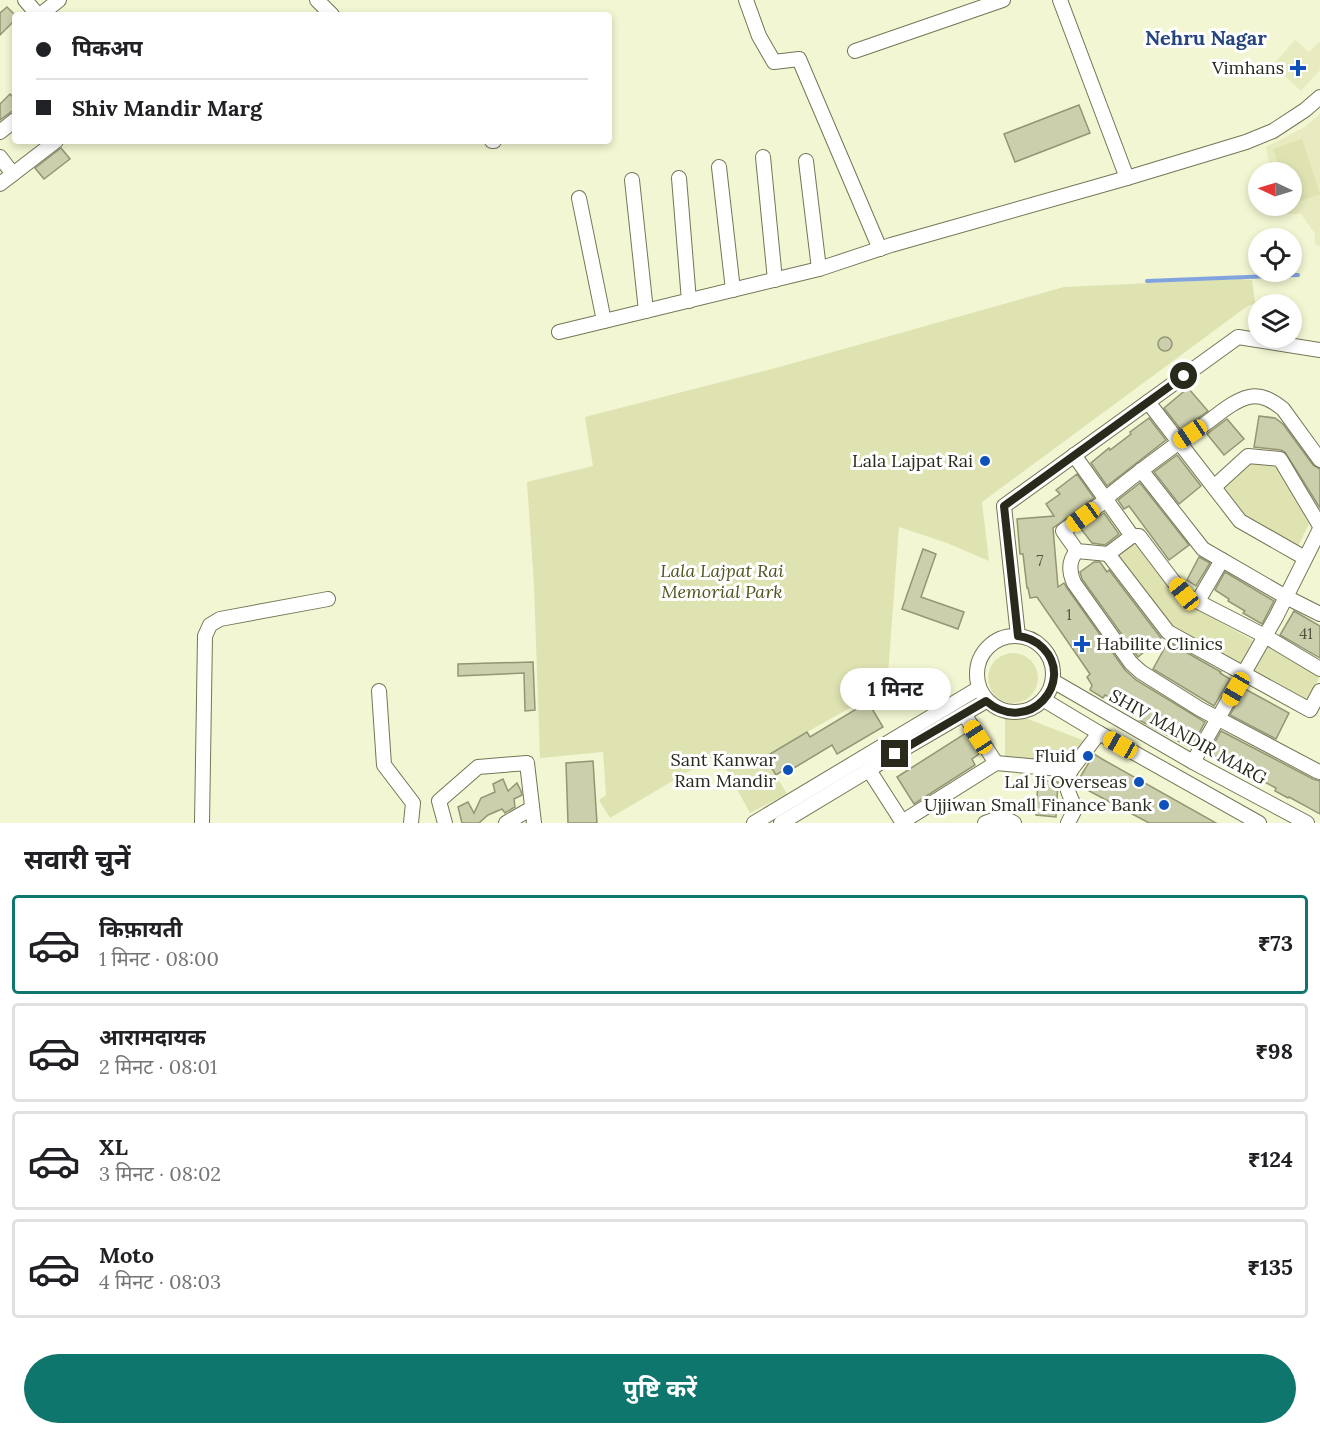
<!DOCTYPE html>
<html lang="hi">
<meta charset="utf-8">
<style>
body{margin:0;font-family:Lora,"Noto Sans Devanagari",serif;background:#f2f2f2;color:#202124;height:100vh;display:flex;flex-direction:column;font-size:22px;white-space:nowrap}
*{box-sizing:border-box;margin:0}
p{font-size:20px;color:#757577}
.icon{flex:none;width:33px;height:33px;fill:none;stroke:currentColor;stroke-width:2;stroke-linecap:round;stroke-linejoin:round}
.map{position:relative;height:823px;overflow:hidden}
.panel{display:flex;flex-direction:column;background:#fff;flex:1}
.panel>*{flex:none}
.banner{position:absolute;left:12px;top:12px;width:600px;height:132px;border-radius:6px;box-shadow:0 3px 9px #0003;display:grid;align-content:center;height:132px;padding:0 24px;background:#fff}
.needle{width:39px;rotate:274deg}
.buttons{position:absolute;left:1248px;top:162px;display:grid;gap:12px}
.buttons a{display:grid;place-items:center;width:54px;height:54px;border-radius:50%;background:#fff;box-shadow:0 3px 9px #0003;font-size:30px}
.end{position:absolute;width:27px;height:27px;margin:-14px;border:8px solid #292a1c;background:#fff;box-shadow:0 0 0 3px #fff}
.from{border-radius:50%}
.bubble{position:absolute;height:42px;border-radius:21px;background:#fff;box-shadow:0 3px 9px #0003;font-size:20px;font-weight:700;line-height:42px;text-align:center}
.car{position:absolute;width:18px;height:36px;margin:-18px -9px;border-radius:8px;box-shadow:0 0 4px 2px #0007;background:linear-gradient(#f5c518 24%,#345 0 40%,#f5c518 0 76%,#345 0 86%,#f5c518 0)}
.banner b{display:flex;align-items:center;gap:21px;height:57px;font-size:22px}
.banner b+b{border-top:2px solid #e0e0e0}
.banner i{width:15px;height:15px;background:#202124}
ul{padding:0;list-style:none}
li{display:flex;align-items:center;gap:18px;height:99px;margin:0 12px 9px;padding:0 12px;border:3px solid #e0e0e0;border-radius:6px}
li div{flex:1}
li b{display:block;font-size:22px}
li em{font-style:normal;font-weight:700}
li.on{border-color:#0f766e}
li>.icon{width:54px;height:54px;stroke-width:1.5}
h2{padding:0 24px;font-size:27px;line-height:72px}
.action{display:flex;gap:12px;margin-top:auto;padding:12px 24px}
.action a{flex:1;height:69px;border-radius:36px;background:#0f766e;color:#fff;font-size:24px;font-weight:700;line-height:69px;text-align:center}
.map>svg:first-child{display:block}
.built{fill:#e8ebbf}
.green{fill:#dfe2b1}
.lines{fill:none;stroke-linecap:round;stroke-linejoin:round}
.stream{stroke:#81a3de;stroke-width:4}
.building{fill:#cccfab;stroke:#939574;stroke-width:1.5}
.minor-casing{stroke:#747656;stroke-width:16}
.minor{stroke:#fff;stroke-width:14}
.route{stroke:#292a1c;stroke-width:8}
.poi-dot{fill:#0f51bb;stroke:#fff;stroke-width:2}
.labels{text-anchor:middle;stroke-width:6;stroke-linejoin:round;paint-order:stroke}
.number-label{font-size:15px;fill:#525340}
.poi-label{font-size:18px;fill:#292a1c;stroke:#fff;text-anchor:end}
.park-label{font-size:18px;font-style:italic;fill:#51531e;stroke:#fff}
.street-label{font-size:18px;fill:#292a1c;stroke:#fff}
.neighbourhood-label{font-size:20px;font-weight:bold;fill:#25457c;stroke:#fff}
</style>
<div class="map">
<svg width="1320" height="823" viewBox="0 0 1320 823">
<rect width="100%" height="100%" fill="#f3f6d2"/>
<g class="built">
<path d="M 1295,40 L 1309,52 L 1320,41 L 1320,70 L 1301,91 L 1273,65 Z"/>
<path d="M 1320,114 L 1320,246 L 1315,244 L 1315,234 L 1301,214 L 1279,214 L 1278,206 L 1292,206 L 1292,172 L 1271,172 L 1266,147 L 1305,127 Z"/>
</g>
<g class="green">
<path d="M 1302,139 L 1320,194 L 1292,204 L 1292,172 L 1281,172 L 1273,149 Z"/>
<path d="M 1239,279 L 1252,280 L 1255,303 L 1248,306 L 1238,313 L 982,502 L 989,561 L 947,543 L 899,527 L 887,687 L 807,732 L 765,757 L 787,794 L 750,813 L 718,754 L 610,818 L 599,800 L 606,795 L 603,752 L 540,758 L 534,585 L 527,482 L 593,466 L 585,417 L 783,366 L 1064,287 Z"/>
<path d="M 1250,463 L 1278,467 L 1309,524 L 1298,546 L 1246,517 L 1223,486 Z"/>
<path d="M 1136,542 L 1180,600 L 1254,641 L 1241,664 L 1170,626 L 1118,556 Z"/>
<path d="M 1267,644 L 1320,676 L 1307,702 L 1253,672 Z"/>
<circle cx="1013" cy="678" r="25"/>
<path d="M 1005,717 L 1028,719 L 1085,741 L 1075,761 L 1005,758 Z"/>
</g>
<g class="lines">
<path class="stream" d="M 1147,281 L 1298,275"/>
</g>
<g class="building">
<path d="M 7,7 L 15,15 L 15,20 L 0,35 L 0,13 Z"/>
<path d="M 10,94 L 15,99 L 15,109 L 0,120 L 0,104 Z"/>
<path d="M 1079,105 L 1090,133 L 1015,162 L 1004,134 Z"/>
<path d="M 61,148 L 70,159 L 44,179 L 35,168 Z"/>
<circle cx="1165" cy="344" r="7"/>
<path d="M 1188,388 L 1208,411 L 1181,430 L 1164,408 Z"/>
<path d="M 1259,416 L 1275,418 L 1283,424 L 1313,465 L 1320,469 L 1320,508 L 1285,452 L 1281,450 L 1254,447 Z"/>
<path d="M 1149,418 L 1166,440 L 1107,486 L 1091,463 L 1109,448 L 1110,450 L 1131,434 L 1130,432 Z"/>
<path d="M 1227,419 L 1244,439 L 1224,455 L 1207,434 Z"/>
<path d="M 1177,455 L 1201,486 L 1179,504 L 1154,472 Z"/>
<path d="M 1077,474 L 1094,498 L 1053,528 L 1058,587 L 1064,583 L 1067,588 L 1125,670 L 1136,680 L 1205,722 L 1191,748 L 1139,720 L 1142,714 L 1121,700 L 1113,695 L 1111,698 L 1105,695 L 1103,698 L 1090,690 L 1092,685 L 1087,677 L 1090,674 L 1037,597 L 1030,598 L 1028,588 L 1027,588 L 1023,554 L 1020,554 L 1017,519 L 1054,516 L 1046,504 L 1060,494 L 1056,490 Z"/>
<path d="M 1140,483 L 1189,545 L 1169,560 L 1129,506 L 1124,509 L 1118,500 Z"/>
<path d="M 1104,513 L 1119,534 L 1105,545 L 1092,543 L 1081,529 Z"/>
<path d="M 923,549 L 936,554 L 921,597 L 964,612 L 958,629 L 902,609 Z"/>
<path d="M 1199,557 L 1210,563 L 1196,586 L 1187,580 Z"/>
<path d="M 1094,562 L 1100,562 L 1107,572 L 1109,570 L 1161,638 L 1138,657 L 1082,579 L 1080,572 Z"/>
<path d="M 1225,572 L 1274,601 L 1262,624 L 1243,613 L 1245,611 L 1228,601 L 1229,599 L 1215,590 Z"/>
<path d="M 1294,611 L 1320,626 L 1320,658 L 1280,635 Z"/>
<path d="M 1168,642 L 1221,672 L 1220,673 L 1230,679 L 1214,706 L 1153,669 Z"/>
<path d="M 533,662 L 535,710 L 525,711 L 524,673 L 458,676 L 458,664 Z"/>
<path d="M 1245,689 L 1289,713 L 1276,739 L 1230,715 Z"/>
<path d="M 868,702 L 883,727 L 837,754 L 832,745 L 794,768 L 792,765 L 776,775 L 765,757 L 807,732 L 810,737 Z"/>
<path d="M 1221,731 L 1313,779 L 1320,781 L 1320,814 L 1289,797 L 1288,798 L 1275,791 L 1276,788 L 1209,753 Z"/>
<path d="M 966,733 L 979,754 L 972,759 L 975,765 L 914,804 L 897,777 Z"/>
<path d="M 1094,754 L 1102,759 L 1216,823 L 1149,823 L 1076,784 Z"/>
<path d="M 593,761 L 597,823 L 568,823 L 566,763 Z"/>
<path d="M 503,779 L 508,791 L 517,783 L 521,791 L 522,795 L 514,799 L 515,807 L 505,813 L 502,809 L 488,815 L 479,823 L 462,823 L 458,807 L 468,802 L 474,813 L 481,798 L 495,792 L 493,784 Z"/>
<path d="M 1038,780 L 1058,782 L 1056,817 L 1036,815 Z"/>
</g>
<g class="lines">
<defs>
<g id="minor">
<path d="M 25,0 L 38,15"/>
<path d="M 317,0 L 332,15"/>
<path d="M 746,0 L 759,36 L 774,62 L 799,59 L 880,249"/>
<path d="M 1060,0 L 1127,178"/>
<path d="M 40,15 L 59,0"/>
<path d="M 855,51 L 1003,0"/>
<path d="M 0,132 L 15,120"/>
<path d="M 492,141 L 494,141"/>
<path d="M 0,157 L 13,174"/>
<path d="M 763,157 L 775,280"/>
<path d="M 806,161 L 819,269"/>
<path d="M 719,167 L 733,290"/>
<path d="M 679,178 L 689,301"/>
<path d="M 632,180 L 646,311"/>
<path d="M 0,184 L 56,141"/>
<path d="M 579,198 L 604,321"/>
<path d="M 559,332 L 819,269 L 891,245 L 1127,178 L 1246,142 L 1273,131 L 1305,110 L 1320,97"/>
<path d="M 1148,402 L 1240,521 L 1305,558"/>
<path d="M 1074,455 L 1132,536"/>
<path d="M 1141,470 L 1203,549 L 1286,597 L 1320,614"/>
<path d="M 1214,487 L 1248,456 L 1280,459 L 1320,526"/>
<path d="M 1077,551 C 1068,561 1069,572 1074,583 L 1131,663 L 1141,672 L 1200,709 L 1317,771 L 1320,772"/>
<path d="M 1108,554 L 1077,551 L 1063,531 L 1102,503 L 1106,498 C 1137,473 1169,449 1202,426 C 1217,416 1232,401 1249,397 C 1262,394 1273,401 1283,409 L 1320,460"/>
<path d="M 1198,601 L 1222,560"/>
<circle cx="1015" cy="674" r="38"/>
<path d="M 1018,636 L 1004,506 L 1238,337 L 1320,350"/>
<path d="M 1320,669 L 1265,636 L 1183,594 L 1139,536 L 1132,536 L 1108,554 L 1168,632 L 1310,710 L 1320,691"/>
<path d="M 1053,681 L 1193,762 L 1307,823"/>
<path d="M 379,691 L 384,765 L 413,803 L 411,823"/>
<path d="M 1044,700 L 1099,733 L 1259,823"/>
<path d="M 964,714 L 996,763"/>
<path d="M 1193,762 L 1276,617 L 1320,529"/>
<path d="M 869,770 L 903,823"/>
<path d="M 902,822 L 996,763 L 1071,770 L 1099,733"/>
<path d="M 202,823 L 205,636 L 210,625 L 220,619 L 328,599"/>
<path d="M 445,823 L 439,801 L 478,767 L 527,763 L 534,823"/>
<path d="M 506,823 L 532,808"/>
<path d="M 754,823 L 979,688"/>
<path d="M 781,823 L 869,770 L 878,764 L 986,701"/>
<path d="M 985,823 C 996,818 1003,817 1014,823"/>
<path d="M 1068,823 L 1075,809 C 1070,792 1062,789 1071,770"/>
</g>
</defs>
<use href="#minor" class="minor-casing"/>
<use href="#minor" class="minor"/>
</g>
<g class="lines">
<path class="route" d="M 895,754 L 986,701 C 1029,737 1076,681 1043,648 C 1036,641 1028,637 1018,636 L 1004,506 L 1184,376"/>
</g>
<g class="poi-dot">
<path d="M1295 59h6v6h6v6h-6v6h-6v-6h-6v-6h6z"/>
<circle cx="985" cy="461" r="6"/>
<path d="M1079 635h6v6h6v6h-6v6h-6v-6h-6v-6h6z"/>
<circle cx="1088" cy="756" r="6"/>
<circle cx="788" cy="770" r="6"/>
<circle cx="1139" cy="782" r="6"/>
<circle cx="1164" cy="805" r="6"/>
</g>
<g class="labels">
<g class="number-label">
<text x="1040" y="566">7</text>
<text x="1069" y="620">1</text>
<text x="1306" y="639">41</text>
</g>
<g class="poi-label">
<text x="1284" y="74">Vimhans</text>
<text x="973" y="467">Lala Lajpat Rai</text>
<text x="1096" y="650" text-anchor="start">Habilite Clinics</text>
<text x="1076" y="762">Fluid</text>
<text x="776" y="766">Sant Kanwar<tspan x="776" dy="21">Ram Mandir</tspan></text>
<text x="1127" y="788">Lal Ji Overseas</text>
<text x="1152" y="811">Ujjiwan Small Finance Bank</text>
</g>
<g class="park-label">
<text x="722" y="577">Lala Lajpat Rai<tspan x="722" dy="21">Memorial Park</tspan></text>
</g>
<g class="street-label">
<text transform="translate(1188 737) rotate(29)" y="6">SHIV MANDIR MARG</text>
</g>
<g class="neighbourhood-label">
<text x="1206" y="45">Nehru Nagar</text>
</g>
</g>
</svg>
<div class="buttons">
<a><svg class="needle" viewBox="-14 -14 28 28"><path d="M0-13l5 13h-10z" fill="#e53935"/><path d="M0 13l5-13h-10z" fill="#757577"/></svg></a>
<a><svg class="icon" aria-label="locate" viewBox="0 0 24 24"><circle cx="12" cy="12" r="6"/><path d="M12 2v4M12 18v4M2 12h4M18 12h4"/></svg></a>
<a><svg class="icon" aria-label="layers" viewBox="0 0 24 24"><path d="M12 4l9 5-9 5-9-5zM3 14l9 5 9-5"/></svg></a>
</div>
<i class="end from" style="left:1184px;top:376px"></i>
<i class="end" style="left:895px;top:754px"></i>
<div class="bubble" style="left:840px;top:668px;width:111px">1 मिनट</div>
<i class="car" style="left:1190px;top:434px;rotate:236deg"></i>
<i class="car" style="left:1083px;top:517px;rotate:234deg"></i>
<i class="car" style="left:1184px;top:594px;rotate:321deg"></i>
<i class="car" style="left:1236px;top:689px;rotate:210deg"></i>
<i class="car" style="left:978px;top:737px;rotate:327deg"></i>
<i class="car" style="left:1120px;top:745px;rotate:299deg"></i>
<div class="banner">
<b><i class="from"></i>पिकअप</b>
<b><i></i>Shiv Mandir Marg</b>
</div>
</div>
<section class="panel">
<h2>सवारी चुनें</h2>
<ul>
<li class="on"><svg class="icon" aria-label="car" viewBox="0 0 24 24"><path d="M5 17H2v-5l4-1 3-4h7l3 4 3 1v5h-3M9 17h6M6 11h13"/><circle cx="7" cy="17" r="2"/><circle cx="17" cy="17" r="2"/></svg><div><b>किफ़ायती</b><p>1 मिनट · 08:00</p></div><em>₹73</em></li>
<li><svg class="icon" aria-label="car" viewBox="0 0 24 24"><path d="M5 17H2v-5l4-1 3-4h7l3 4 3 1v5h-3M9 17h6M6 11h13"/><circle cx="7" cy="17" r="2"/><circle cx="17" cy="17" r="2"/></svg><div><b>आरामदायक</b><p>2 मिनट · 08:01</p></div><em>₹98</em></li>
<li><svg class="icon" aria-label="car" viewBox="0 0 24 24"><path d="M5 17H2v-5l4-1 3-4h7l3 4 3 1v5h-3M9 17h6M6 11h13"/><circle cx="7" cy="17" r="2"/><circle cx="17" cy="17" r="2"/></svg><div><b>XL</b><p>3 मिनट · 08:02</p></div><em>₹124</em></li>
<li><svg class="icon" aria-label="car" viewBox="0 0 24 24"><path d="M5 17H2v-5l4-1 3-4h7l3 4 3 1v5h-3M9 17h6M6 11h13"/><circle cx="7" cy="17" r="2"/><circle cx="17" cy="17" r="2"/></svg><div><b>Moto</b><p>4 मिनट · 08:03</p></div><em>₹135</em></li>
</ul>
<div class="action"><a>पुष्टि करें</a></div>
</section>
